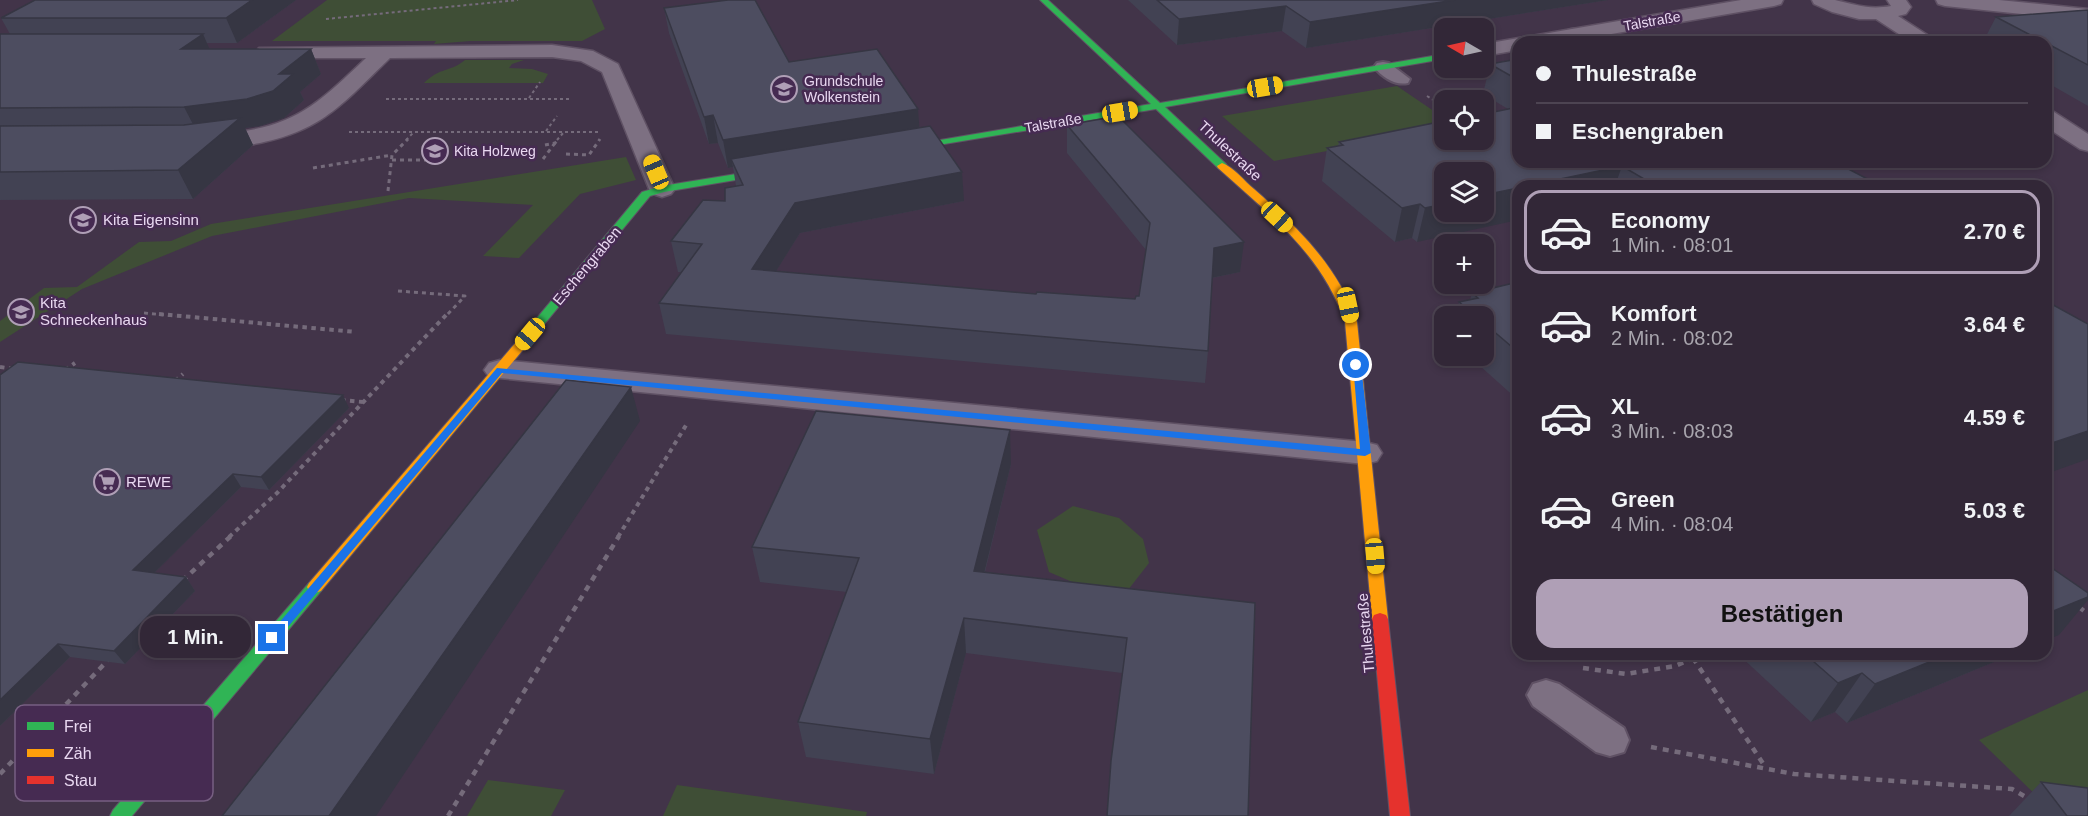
<!DOCTYPE html>
<html lang="de">
<meta charset="utf-8">
<style>
body{margin:0;font-family:Helvetica,sans-serif;background:#3d3342;color:#f1f3f6;height:100vh;display:flex;flex-direction:column;font-size:22px;white-space:nowrap}
*{box-sizing:border-box;margin:0}
p{font-size:20px;color:#a8a5ad}
.icon{flex:none;width:33px;height:33px;fill:none;stroke:currentColor;stroke-width:2;stroke-linecap:round;stroke-linejoin:round}
.map{position:relative;flex:1;overflow:hidden}
.panel{position:absolute;left:1512px;top:180px;width:540px;height:480px;display:flex;flex-direction:column;background:#322737;border-radius:18px;box-shadow:0 3px 9px #0003,0 0 0 2px #4d4452}
.panel>*{flex:none}
.guide{position:absolute;left:1512px;top:36px;width:540px;height:132px;border-radius:18px;box-shadow:0 3px 9px #0003,0 0 0 2px #4d4452;display:grid;align-content:center;height:132px;padding:0 24px;background:#322737}
.needle{width:39px;rotate:279deg}
.tools{position:absolute;left:1434px;top:18px;display:grid;gap:12px}
.tools a{display:grid;place-items:center;width:60px;height:60px;border-radius:12px;background:#322737;box-shadow:0 3px 9px #0003,0 0 0 2px #4d4452;font-size:30px}
.end{position:absolute;width:27px;height:27px;margin:-14px;border:8px solid #1a73e8;background:#fff;box-shadow:0 0 0 3px #fff}
.from{border-radius:50%}
.bubble{position:absolute;height:42px;border-radius:18px;background:#322737;box-shadow:0 3px 9px #0003,0 0 0 2px #4d4452;font-size:20px;font-weight:700;line-height:42px;text-align:center}
.car{position:absolute;width:18px;height:36px;margin:-18px -9px;border-radius:8px;box-shadow:0 0 4px 2px #0007;background:linear-gradient(#f5c518 24%,#345 0 40%,#f5c518 0 76%,#345 0 86%,#f5c518 0)}
.guide b{display:flex;align-items:center;gap:21px;height:57px;font-size:22px}
.guide b+b{border-top:2px solid #4d4452}
.guide i{width:15px;height:15px;background:#f1f3f6}
ul{padding:10px 0 0;list-style:none}
li{display:flex;align-items:center;gap:18px;height:84px;margin:0 12px 9px;padding:0 12px;border:3px solid transparent;border-radius:18px}
li div{flex:1}
li b{display:block;font-size:22px}
li em{font-style:normal;font-weight:700}
li.current{border-color:#af9fb6}
li>.icon{width:54px;height:54px;stroke-width:1.5}
.button{display:flex;gap:12px;margin-top:auto;padding:12px 24px}
.button a{flex:1;height:69px;border-radius:18px;background:#af9fb6;color:#111;font-size:24px;font-weight:700;line-height:69px;text-align:center}
.map>svg:first-child{display:block}
.green{fill:#3f4e36}
.lines{fill:none;stroke-linecap:round;stroke-linejoin:round}
.lane-casing{stroke:#5f5164;stroke-width:4}
.street-casing{stroke:#5f5164;stroke-width:3}
.fast-casing{stroke:#5f5164;stroke-width:2}
.slow-casing{stroke:#5f5164;stroke-width:2}
.jam-casing{stroke:#5f5164;stroke-width:2}
.path-far3{stroke:#756b7b;stroke-width:2;stroke-dasharray:3 3;stroke-linecap:butt}
.path-far2{stroke:#756b7b;stroke-width:3;stroke-dasharray:4 4;stroke-linecap:butt}
.path-far1{stroke:#756b7b;stroke-width:4;stroke-dasharray:4.5 4.5;stroke-linecap:butt}
.path{stroke:#756b7b;stroke-width:4.5;stroke-dasharray:6 6;stroke-linecap:butt}
.lane{fill:#7d7082;fill-rule:evenodd}
.street{fill:#7d7082;fill-rule:evenodd}
.fast{fill:#30b455;fill-rule:evenodd}
.slow{fill:#ff9f0a;fill-rule:evenodd}
.jam{fill:#e5322d;fill-rule:evenodd}
.wall{fill:#424253}
.shaded-wall{fill:#363643}
.building{fill:#4d4d60;stroke:#363643;stroke-width:1.5}
.route{fill:#1a73e8}
.labels{text-anchor:middle;stroke-width:5;stroke-linejoin:round;paint-order:stroke}
.far-street-label{font-size:14px;fill:#e9d8f1;stroke:#462b52}
.far-poi-label{font-size:14px;fill:#e9d8f1;stroke:#462b52;text-anchor:start}
.street-label{font-size:15px;fill:#e9d8f1;stroke:#462b52}
.poi-label{font-size:15px;fill:#e9d8f1;stroke:#462b52;text-anchor:start}
.key{fill:#462b52;stroke:#775f82;stroke-width:1.5}
.key-label{font-size:16px;fill:#e9d8f1}
</style>
<div class="map">
<svg width="2088" height="816" viewBox="0 0 2088 816">
<rect width="100%" height="100%" fill="#423449"/>
<g class="green">
<path d="M 327,0 L 592,0 L 605,29 L 582,41 L 470,41 L 434,44 L 436,41 L 272,41 Z"/>
<path d="M 465,60 L 524,60 L 512,64 L 509,68 L 532,69 L 548,74 L 543,83 L 424,83 C 440,67 451,72 465,60 Z"/>
<path d="M 1397,86 L 1444,118 L 1444,129 L 1274,161 L 1222,116 Z"/>
<path d="M 626,157 L 636,180 L 580,194 L 519,258 L 483,256 L 533,205 L 409,198 L 212,236 L 82,289 L 0,342 L 0,321 L 44,288 L 77,287 L 139,242 L 171,241 L 211,224 Z"/>
<path d="M 1073,506 L 1119,518 L 1143,539 L 1149,563 L 1128,590 L 1084,587 L 1049,572 L 1037,530 Z"/>
<path d="M 2088,690 L 2088,799 L 2038,797 L 1979,740 Z"/>
<path d="M 488,780 L 565,790 L 551,816 L 467,816 Z"/>
<path d="M 677,785 L 867,812 L 866,816 L 663,816 Z"/>
</g>
<g class="lines">
<defs>
<g id="lane">
<path d="M 1575,29 L 1598,38 L 1601,42 C 1588,42 1575,44 1566,34 L 1569,30 Z"/>
<path d="M 1383,62 L 1389,63 L 1410,79 L 1408,83 C 1395,86 1382,77 1374,67 L 1377,63 Z"/>
<path d="M 1546,680 L 1559,684 L 1624,728 L 1629,740 L 1624,752 L 1610,756 L 1596,752 L 1533,706 L 1527,695 L 1533,684 Z"/>
</g>
<g id="street">
<path d="M 1741,0 L 1783,0 L 1781,4 L 1774,6 L 1565,42 L 1518,42 L 1518,50 L 1484,56 L 1484,44 Z"/>
<path d="M 1812,0 C 1819,0 1828,0 1835,0 C 1857,5 1869,10 1891,6 L 1887,0 L 1906,0 L 1911,7 L 1906,14 L 1898,16 L 1932,38 L 1935,42 L 1911,42 L 1876,19 L 1859,19 L 1832,12 L 1814,4 Z"/>
<path d="M 1936,0 L 1999,0 L 2088,9 L 2088,21 L 1945,6 L 1938,4 Z"/>
<path d="M 552,45 L 593,51 L 618,64 L 675,189 L 671,194 L 662,197 L 653,194 L 649,189 L 602,72 L 581,61 L 552,57 L 390,58 C 338,108 320,134 243,146 C 228,148 212,151 198,147 L 194,142 L 198,137 L 206,135 C 288,130 309,113 366,58 L 266,58 L 259,56 L 256,52 L 259,48 Z"/>
<path d="M 2046,110 L 2054,112 L 2088,134 L 2088,151 L 2080,149 L 2046,127 Z"/>
<path d="M 500,360 L 1365,442 L 1377,445 L 1382,453 L 1377,461 L 1365,464 L 489,377 L 484,370 L 489,363 Z"/>
</g>
<g id="fast">
<path d="M 1040,0 L 1048,0 L 1160,103 L 1444,54 L 1444,59 L 1165,107 L 1226,164 L 1227,166 L 1222,169 L 1218,168 L 1156,109 L 896,152 L 894,150 L 899,147 L 1151,104 Z"/>
<path d="M 780,167 L 785,170 L 784,172 L 664,192 L 650,196 L 532,339 L 528,340 L 522,336 L 642,192 L 662,186 Z"/>
<path d="M 315,581 L 321,583 L 323,587 L 321,591 L 132,816 L 110,816 L 113,810 L 309,583 Z"/>
</g>
<g id="slow">
<path d="M 1222,163 C 1234,167 1244,181 1254,189 C 1298,228 1338,266 1357,322 L 1388,619 L 1386,623 L 1380,625 L 1374,623 L 1372,619 L 1345,322 C 1322,254 1270,215 1218,168 L 1217,166 Z"/>
<path d="M 528,332 L 534,336 L 532,339 L 321,591 L 315,593 L 309,591 L 307,587 L 309,583 L 524,333 Z"/>
</g>
<path id="jam" d="M 1380,613 L 1386,615 L 1388,619 L 1410,816 L 1390,816 L 1372,619 L 1374,615 Z"/>
</defs>
<use href="#lane" class="lane-casing"/>
<use href="#street" class="street-casing"/>
<use href="#fast" class="fast-casing"/>
<use href="#slow" class="slow-casing"/>
<use href="#jam" class="jam-casing"/>
<g class="path-far3">
<path d="M 326,19 L 518,0"/>
<path d="M 1427,96 L 1444,107"/>
<path d="M 529,98 L 540,82"/>
<path d="M 386,99 L 569,99"/>
<path d="M 546,131 L 557,116"/>
<path d="M 349,132 L 600,132"/>
<path d="M 406,140 L 414,132"/>
<path d="M 557,140 L 564,132"/>
</g>
<g class="path-far2">
<path d="M 545,145 L 555,143 L 559,139"/>
<path d="M 566,154 L 589,155 L 600,139"/>
<path d="M 543,159 L 555,143"/>
<path d="M 392,160 L 448,160"/>
<path d="M 313,168 L 392,155"/>
<path d="M 388,191 L 392,155 L 408,139"/>
<path d="M 398,291 L 465,296 L 446,316"/>
<path d="M 144,313 L 176,316"/>
</g>
<g class="path-far1">
<path d="M 159,314 L 356,332"/>
<path d="M 0,367 L 14,369"/>
<path d="M 65,370 L 75,363"/>
<path d="M 175,381 L 183,374"/>
<path d="M 341,400 L 363,402"/>
<path d="M 229,537 L 277,493 L 447,314"/>
<path d="M 618,537 L 688,422"/>
</g>
<g class="path">
<path d="M 182,581 L 231,536"/>
<path d="M 2079,607 L 2088,614"/>
<path d="M 1693,658 L 1766,768"/>
<path d="M 1583,668 L 1626,674 L 1675,666 L 1703,654"/>
<path d="M 1651,747 L 1794,774 L 2012,789 L 2031,800"/>
<path d="M 0,774 L 109,659"/>
<path d="M 448,816 L 619,536"/>
</g>
<use href="#lane" class="lane"/>
<use href="#street" class="street"/>
<use href="#fast" class="fast"/>
<use href="#slow" class="slow"/>
<use href="#jam" class="jam"/>
</g>
<g class="wall">
<path d="M 35,0 L 296,0 L 237,43 L 206,43 L 209,49 L 311,49 L 321,74 L 300,92 L 304,100 L 284,118 L 260,126 L 245,128 L 253,145 L 193,199 L 0,200 L 0,34 L 10,34 L 1,18 Z"/>
<path d="M 1128,0 L 1608,0 L 1306,48 L 1282,31 L 1177,45 Z"/>
<path d="M 664,8 L 789,62 L 920,127 L 964,201 L 800,233 L 776,271 L 1036,294 L 1135,299 L 1139,296 L 1146,250 L 1067,153 L 1067,125 L 1240,272 L 1212,278 L 1208,351 L 1205,383 L 666,334 L 659,303 L 681,272 L 678,272 L 671,241 L 725,201 L 736,186 L 733,167 L 728,168 L 718,143 L 709,144 L 669,33 Z"/>
<path d="M 2088,10 L 2088,106 L 2046,82 L 2046,42 L 1983,42 L 1996,17 Z"/>
<path d="M 1518,59 L 1518,162 L 1835,162 L 1881,186 L 1518,186 L 1417,242 L 1412,238 L 1395,242 L 1322,181 L 1327,148 L 1338,146 L 1339,142 L 1508,109 L 1483,94 L 1490,64 Z"/>
<path d="M 1518,282 L 1518,400 L 1469,356 L 1484,356 L 1484,316 L 1456,316 L 1459,302 L 1470,300 L 1472,293 Z"/>
<path d="M 0,375 L 349,408 L 269,490 L 241,487 L 154,573 L 186,577 L 195,591 L 125,664 L 70,657 L 0,726 Z"/>
<path d="M 1011,464 L 985,572 L 1255,603 L 1122,673 L 966,653 L 934,774 L 806,757 L 798,722 L 847,592 L 760,582 L 752,547 Z"/>
<path d="M 1738,654 L 2013,654 L 1847,723 L 1835,712 L 1811,722 Z"/>
<path d="M 2041,782 L 2088,816 L 2009,816 Z"/>
</g>
<g class="shaded-wall">
<path d="M 252,0 L 296,0 L 237,43 L 226,18 Z"/>
<path d="M 1455,0 L 1608,0 L 1306,48 L 1310,22 Z"/>
<path d="M 1286,6 L 1282,31 L 1177,45 L 1179,19 Z"/>
<path d="M 203,34 L 214,59 L 181,49 Z"/>
<path d="M 311,49 L 321,74 L 300,92 L 304,100 L 284,118 L 260,126 L 245,128 L 253,145 L 193,199 L 178,170 L 198,134 L 184,107 Z"/>
<path d="M 918,109 L 920,136 L 731,159 L 733,167 L 728,168 L 723,140 Z"/>
<path d="M 713,115 L 718,143 L 709,144 L 704,117 Z"/>
<path d="M 1622,166 L 1615,186 L 1527,186 Z"/>
<path d="M 962,172 L 964,201 L 800,233 L 758,300 L 752,269 L 795,203 Z"/>
<path d="M 1518,188 L 1518,220 L 1417,242 L 1425,208 L 1444,204 L 1444,212 L 1484,212 L 1484,195 Z"/>
<path d="M 1420,204 L 1412,238 L 1395,242 L 1402,208 Z"/>
<path d="M 1244,242 L 1240,272 L 1211,278 L 1214,248 Z"/>
<path d="M 631,387 L 640,421 L 376,816 L 329,816 Z"/>
<path d="M 343,395 L 349,408 L 269,490 L 261,477 Z"/>
<path d="M 1010,430 L 1011,464 L 976,606 L 974,571 Z"/>
<path d="M 2088,431 L 2088,459 L 2046,474 L 2046,445 Z"/>
<path d="M 233,474 L 241,487 L 143,584 L 133,570 Z"/>
<path d="M 186,577 L 195,591 L 125,664 L 114,651 Z"/>
<path d="M 2088,597 L 2088,600 L 2059,635 L 2046,640 L 2046,614 Z"/>
<path d="M 964,618 L 966,653 L 934,774 L 930,739 Z"/>
<path d="M 58,644 L 70,657 L 0,726 L 0,700 Z"/>
<path d="M 1949,654 L 2013,654 L 1847,723 L 1875,684 Z"/>
<path d="M 1862,673 L 1835,712 L 1811,722 L 1838,683 Z"/>
</g>
<g class="building">
<path d="M 35,0 L 252,0 L 226,18 L 1,18 Z"/>
<path d="M 728,0 L 755,0 L 789,62 L 877,49 L 918,109 L 723,140 L 713,115 L 704,117 L 664,8 Z"/>
<path d="M 1157,0 L 1455,0 L 1310,22 L 1286,6 L 1179,19 Z"/>
<path d="M 2088,10 L 2088,65 L 2046,43 L 2046,42 L 2044,42 L 1996,17 Z"/>
<path d="M 0,34 L 203,34 L 181,49 L 311,49 L 279,74 L 293,74 L 273,91 L 247,99 L 184,107 L 0,108 Z"/>
<path d="M 1518,59 L 1518,80 L 1490,64 Z"/>
<path d="M 1518,107 L 1518,162 L 1835,162 L 1881,186 L 1656,186 L 1622,166 L 1527,186 L 1518,186 L 1518,188 L 1484,195 L 1484,172 L 1444,172 L 1444,204 L 1425,208 L 1420,204 L 1402,208 L 1327,148 L 1343,145 L 1339,142 L 1444,121 L 1444,140 L 1484,140 L 1484,114 Z"/>
<path d="M 1118,116 L 1244,242 L 1214,248 L 1208,351 L 659,303 L 702,244 L 671,241 L 703,200 L 725,201 L 725,188 L 743,185 L 731,159 L 930,126 L 962,172 L 795,203 L 752,269 L 1036,294 L 1037,292 L 1135,299 L 1136,296 L 1139,296 L 1150,223 L 1067,125 Z"/>
<path d="M 240,118 L 178,170 L 0,172 L 0,126 L 184,125 Z"/>
<path d="M 1518,282 L 1518,352 L 1484,323 L 1484,316 L 1476,316 L 1459,302 L 1478,298 L 1472,293 Z"/>
<path d="M 2046,301 L 2088,324 L 2088,431 L 2046,445 Z"/>
<path d="M 18,362 L 343,395 L 261,477 L 233,474 L 133,570 L 186,577 L 114,651 L 58,644 L 0,700 L 0,375 Z"/>
<path d="M 566,380 L 631,387 L 329,816 L 222,816 Z"/>
<path d="M 816,411 L 1010,430 L 974,571 L 1255,603 L 1248,816 L 1107,816 L 1111,761 L 1127,638 L 964,618 L 930,739 L 798,722 L 859,558 L 752,547 Z"/>
<path d="M 2046,564 L 2088,593 L 2088,597 L 2046,614 Z"/>
<path d="M 1805,654 L 1949,654 L 1875,684 L 1862,673 L 1838,683 Z"/>
<path d="M 2041,782 L 2088,788 L 2088,816 L 2067,816 Z"/>
</g>
<path class="route" d="M 1353,363 L 1361,365 L 1371,453 L 1365,456 L 502,373 L 276,641 L 272,642 L 266,638 L 497,368 L 1360,449 Z"/>
<defs>
<symbol id="school-ring" viewBox="-11 -11 22 22"><circle r="9.5" fill="#462b52" stroke="#af9fb6" stroke-width="1.5"/><path d="M0-5L7-2L0 1L-7-2ZM-4 1L0 2.5L4 1V4Q0 6-4 4Z" fill="#af9fb6"/></symbol>
<symbol id="supermarket-ring" viewBox="-11 -11 22 22"><circle r="9.5" fill="#462b52" stroke="#af9fb6" stroke-width="1.5"/><path d="M-6-5.5h2.5l.6 2H6L4.5 2H-2.5L-4.4-4H-6ZM-1.5 3.2a1.3 1.3 0 1 0 .1 0ZM3 3.2a1.3 1.3 0 1 0 .1 0Z" fill="#af9fb6"/></symbol>
</defs>
<g fill-rule="evenodd">
<use href="#school-ring" x="769" y="74" width="30" height="30"/>
<use href="#school-ring" x="420" y="136" width="30" height="30"/>
<use href="#school-ring" x="68" y="205" width="30" height="30"/>
<use href="#school-ring" x="6" y="297" width="30" height="30"/>
<use href="#supermarket-ring" x="92" y="467" width="30" height="30"/>
</g>
<g class="labels">
<g class="far-street-label">
<text transform="translate(1652 21) rotate(-10)" y="5">Talstraße</text>
<text transform="translate(1053 123) rotate(-10)" y="5">Talstraße</text>
</g>
<g class="far-poi-label">
<text x="804" y="86">Grundschule<tspan x="804" dy="16">Wolkenstein</tspan></text>
<text x="454" y="156">Kita Holzweg</text>
</g>
<g class="street-label">
<text transform="translate(1230 151) rotate(43)" y="5">Thulestraße</text>
<text transform="translate(587 266) rotate(-50)" y="5">Eschengraben</text>
<text transform="translate(1366 633) rotate(-95)" y="5">Thulestraße</text>
</g>
<g class="poi-label">
<text x="103" y="225">Kita Eigensinn</text>
<text x="40" y="308">Kita<tspan x="40" dy="17">Schneckenhaus</tspan></text>
<text x="126" y="487">REWE</text>
</g>
</g>
<rect x="15" y="705" width="198" height="96" rx="9" class="key"/>
<rect x="27" y="722" width="27" height="8" fill="#30b455"/>
<rect x="27" y="749" width="27" height="8" fill="#ff9f0a"/>
<rect x="27" y="776" width="27" height="8" fill="#e5322d"/>
<g class="key-label">
<text x="64" y="732">Frei</text>
<text x="64" y="759">Zäh</text>
<text x="64" y="786">Stau</text>
</g>
</svg>
<div class="tools">
<a><svg class="needle" viewBox="-14 -14 28 28"><path d="M0-13l5 13h-10z" fill="#e53935"/><path d="M0 13l5-13h-10z" fill="#a8a5ad"/></svg></a>
<a><svg class="icon" aria-label="locate" viewBox="0 0 24 24"><circle cx="12" cy="12" r="6"/><path d="M12 2v4M12 18v4M2 12h4M18 12h4"/></svg></a>
<a><svg class="icon" aria-label="layers" viewBox="0 0 24 24"><path d="M12 4l9 5-9 5-9-5zM3 14l9 5 9-5"/></svg></a>
<a>+</a>
<a>−</a>
</div>
<i class="end from" style="left:1356px;top:365px"></i>
<i class="end" style="left:272px;top:638px"></i>
<div class="bubble" style="left:140px;top:616px;width:111px">1 Min.</div>
<i class="car" style="left:1265px;top:87px;rotate:80deg"></i>
<i class="car" style="left:1120px;top:112px;rotate:80deg"></i>
<i class="car" style="left:656px;top:172px;rotate:337deg"></i>
<i class="car" style="left:1277px;top:217px;rotate:133deg"></i>
<i class="car" style="left:1348px;top:305px;rotate:168deg"></i>
<i class="car" style="left:530px;top:334px;rotate:220deg"></i>
<i class="car" style="left:1375px;top:556px;rotate:175deg"></i>
<div class="guide">
<b><i class="from"></i>Thulestraße</b>
<b><i></i>Eschengraben</b>
</div>
<section class="panel">
<ul>
<li class="current"><svg class="icon" aria-label="car" viewBox="0 0 24 24"><path d="M5 17H2v-5l4-1 3-4h7l3 4 3 1v5h-3M9 17h6M6 11h13"/><circle cx="7" cy="17" r="2"/><circle cx="17" cy="17" r="2"/></svg><div><b>Economy</b><p>1 Min. · 08:01</p></div><em>2.70 €</em></li>
<li><svg class="icon" aria-label="car" viewBox="0 0 24 24"><path d="M5 17H2v-5l4-1 3-4h7l3 4 3 1v5h-3M9 17h6M6 11h13"/><circle cx="7" cy="17" r="2"/><circle cx="17" cy="17" r="2"/></svg><div><b>Komfort</b><p>2 Min. · 08:02</p></div><em>3.64 €</em></li>
<li><svg class="icon" aria-label="car" viewBox="0 0 24 24"><path d="M5 17H2v-5l4-1 3-4h7l3 4 3 1v5h-3M9 17h6M6 11h13"/><circle cx="7" cy="17" r="2"/><circle cx="17" cy="17" r="2"/></svg><div><b>XL</b><p>3 Min. · 08:03</p></div><em>4.59 €</em></li>
<li><svg class="icon" aria-label="car" viewBox="0 0 24 24"><path d="M5 17H2v-5l4-1 3-4h7l3 4 3 1v5h-3M9 17h6M6 11h13"/><circle cx="7" cy="17" r="2"/><circle cx="17" cy="17" r="2"/></svg><div><b>Green</b><p>4 Min. · 08:04</p></div><em>5.03 €</em></li>
</ul>
<div class="button"><a>Bestätigen</a></div>
</section>
</div>
